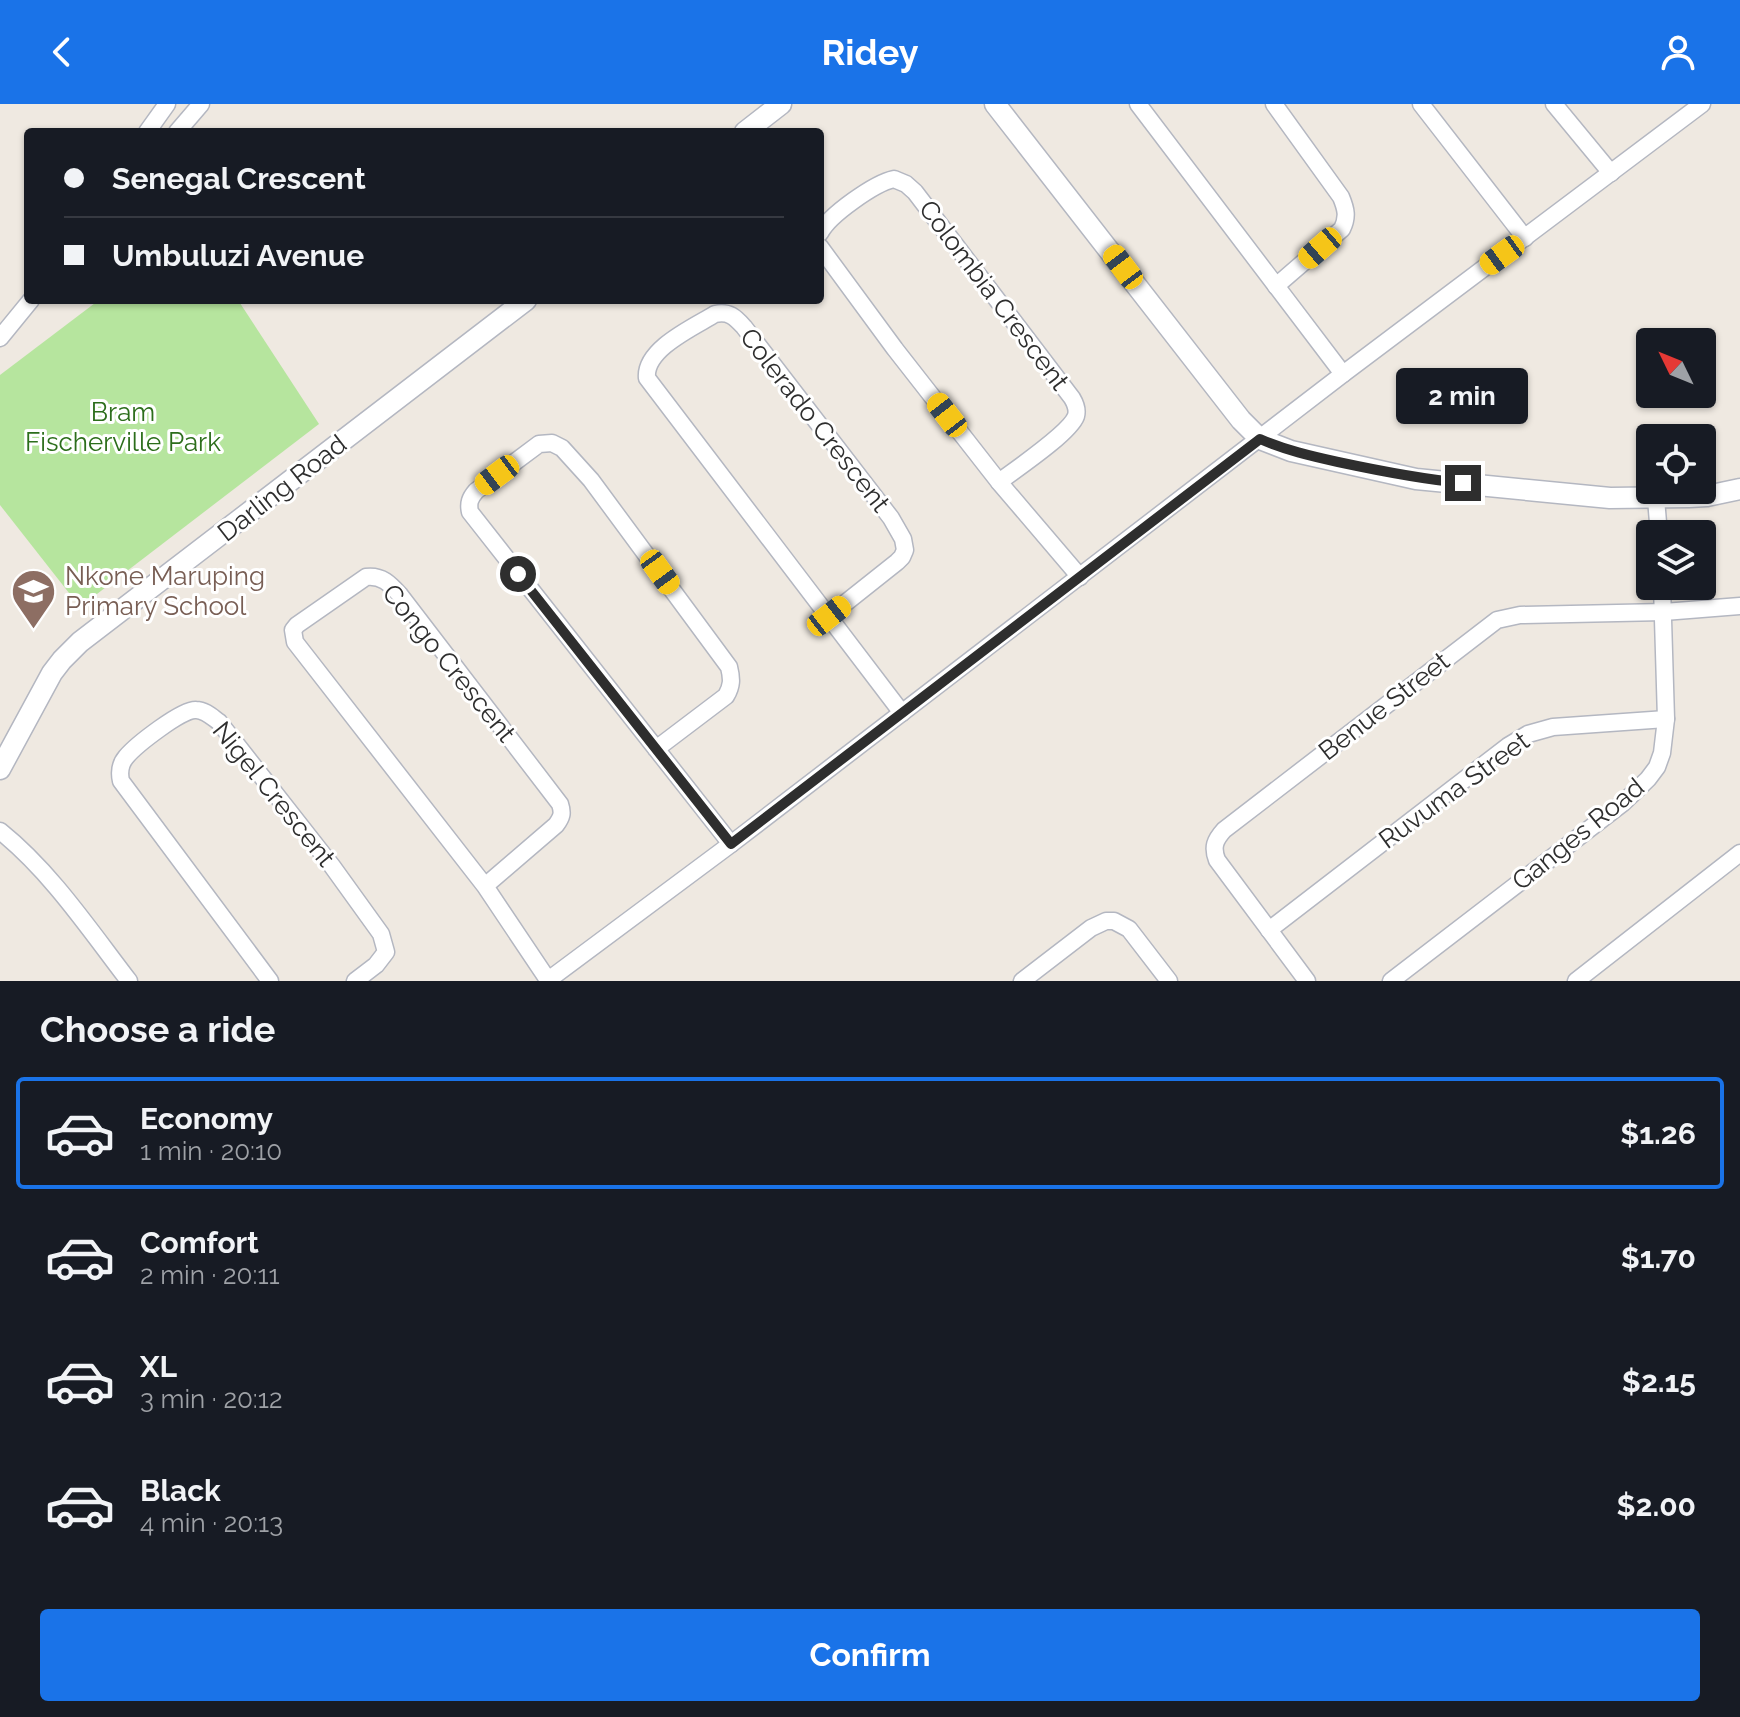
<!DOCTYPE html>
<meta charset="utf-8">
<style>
body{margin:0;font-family:Raleway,sans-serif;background:#20242c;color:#f1f3f6;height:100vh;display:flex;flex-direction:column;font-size:30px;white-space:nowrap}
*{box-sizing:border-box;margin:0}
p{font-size:26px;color:#9ea1a6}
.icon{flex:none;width:44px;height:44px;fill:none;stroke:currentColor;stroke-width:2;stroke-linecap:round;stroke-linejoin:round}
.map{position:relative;height:877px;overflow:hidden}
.sheet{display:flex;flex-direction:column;background:#171b24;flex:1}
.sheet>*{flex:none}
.hud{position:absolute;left:24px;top:24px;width:800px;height:176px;border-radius:8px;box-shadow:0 2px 6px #0004;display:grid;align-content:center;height:176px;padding:0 40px;background:#171b24}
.needle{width:52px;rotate:313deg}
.tools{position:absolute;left:1636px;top:224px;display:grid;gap:16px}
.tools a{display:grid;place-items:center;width:80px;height:80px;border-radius:8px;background:#171b24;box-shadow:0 2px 6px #0004;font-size:40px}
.end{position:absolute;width:36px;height:36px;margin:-18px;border:10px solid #2e2e2e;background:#fff;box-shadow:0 0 0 4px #fff}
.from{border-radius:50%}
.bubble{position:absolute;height:56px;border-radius:8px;background:#171b24;box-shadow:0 2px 6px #0004;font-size:26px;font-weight:700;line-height:56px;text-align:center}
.car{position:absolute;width:24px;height:48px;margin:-24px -12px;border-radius:10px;box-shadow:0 0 6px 2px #0007;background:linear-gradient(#f5c518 24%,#345 0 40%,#f5c518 0 76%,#345 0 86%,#f5c518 0)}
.hud b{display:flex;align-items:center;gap:28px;height:76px;font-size:30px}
.hud b+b{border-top:2px solid #363941}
.hud i{width:20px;height:20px;background:#f1f3f6}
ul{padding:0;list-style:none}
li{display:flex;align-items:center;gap:24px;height:112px;margin:0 16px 12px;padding:0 24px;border:4px solid transparent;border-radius:8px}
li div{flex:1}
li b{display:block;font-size:30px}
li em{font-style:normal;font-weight:700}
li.selected{border-color:#1a73e8}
li>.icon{width:72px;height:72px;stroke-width:1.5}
h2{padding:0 40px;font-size:36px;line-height:96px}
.button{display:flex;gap:16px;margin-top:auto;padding:16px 40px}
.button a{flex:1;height:92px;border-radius:8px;background:#1a73e8;color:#fff;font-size:32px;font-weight:700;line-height:92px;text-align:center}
header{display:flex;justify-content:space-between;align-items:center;height:104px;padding:0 40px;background:#1a73e8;color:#fff;font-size:36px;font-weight:700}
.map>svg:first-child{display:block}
.green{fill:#b6e59e}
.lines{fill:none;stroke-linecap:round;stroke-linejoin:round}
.minor-casing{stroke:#b4b7c1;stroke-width:19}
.tertiary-casing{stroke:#b4b7c1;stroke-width:23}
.minor{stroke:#fff;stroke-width:16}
.tertiary{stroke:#fff;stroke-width:20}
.route{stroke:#2e2e2e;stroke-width:10}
.labels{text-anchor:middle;stroke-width:6;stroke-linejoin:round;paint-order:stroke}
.street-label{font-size:26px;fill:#2e2e2e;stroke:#fff}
.park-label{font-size:26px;fill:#2c6e1b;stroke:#fff}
.education-label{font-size:26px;fill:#785e54;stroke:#fff;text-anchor:start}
</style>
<header><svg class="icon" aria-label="back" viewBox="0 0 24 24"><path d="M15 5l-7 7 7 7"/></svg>Ridey<svg class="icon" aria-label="person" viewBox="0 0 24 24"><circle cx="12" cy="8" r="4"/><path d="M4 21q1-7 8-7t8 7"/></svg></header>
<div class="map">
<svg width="1740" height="877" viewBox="0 0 1740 877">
<rect width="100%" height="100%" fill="#efe9e1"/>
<path class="green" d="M 99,196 L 238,196 L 319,320 L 80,503 L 0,401 L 0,271 Z"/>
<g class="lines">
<defs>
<g id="minor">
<path d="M 1138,0 L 1343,270"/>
<path d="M 1274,0 L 1341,93 C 1346,105 1348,113 1342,125 L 1276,182"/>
<path d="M 1421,0 L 1525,134"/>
<path d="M 1554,0 L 1611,69"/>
<path d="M 147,28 L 167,0"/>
<path d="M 177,28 L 201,0"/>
<path d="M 820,129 C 829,111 875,79 894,75 L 906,80 L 915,88 L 1072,294 C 1075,299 1078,305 1076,312 C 1070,329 1016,365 999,378"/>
<path d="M 820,143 L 895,245 L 999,378 L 1080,473"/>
<path d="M 0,234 L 31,196"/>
<path d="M 1656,395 L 1659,430"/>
<path d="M 829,512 L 897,458 L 902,453 L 905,446 L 903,435 L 891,414 L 744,223 C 735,213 729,207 715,210 C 694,223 644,245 647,274 L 902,609"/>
<path d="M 656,645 L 726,592 C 732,582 732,575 729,563 L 591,376 L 562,344 L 552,339 L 539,340 L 476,387 C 470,394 468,399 470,408 L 731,740"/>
<path d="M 0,727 C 51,768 89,825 129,877"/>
<path d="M 485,782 L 556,721 C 562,713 563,709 560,700 L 400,491 C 390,480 382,471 366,473 L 297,521 L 293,526 L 295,538 L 485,782 L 548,876"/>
<path d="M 1269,826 L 1508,642 L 1528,630 L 1553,623 L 1666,615"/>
<path d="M 270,877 L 121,677 C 119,668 120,660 126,653 C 136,641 182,605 196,606 C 205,606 212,613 219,618 L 332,762 L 381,830 L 386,848 L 376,861 L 355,877"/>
<path d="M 547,877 L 731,740 L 1343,270 L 1702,0"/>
<path d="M 1022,877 L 1091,824 L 1106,817 L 1114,817 L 1129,825 L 1169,877"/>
<path d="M 1307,877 L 1217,756 C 1212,743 1215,736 1224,726 L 1497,516 L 1520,511 L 1664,508 L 1740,502"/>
<path d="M 1391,877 L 1623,699 L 1648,675 L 1657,663 L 1662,649 L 1666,615 L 1662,482"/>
<path d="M 1576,877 L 1740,749"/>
</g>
<g id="tertiary">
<path d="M 995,0 L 1241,316 L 1260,335 L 1291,347 L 1416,375 L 1610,394 L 1689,393 L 1707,392 L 1740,385"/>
<path d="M 745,28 L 781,0"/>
<path d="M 0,665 L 52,569 L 62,556 L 80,538 L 526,196"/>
</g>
</defs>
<use href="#minor" class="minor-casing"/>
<use href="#tertiary" class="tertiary-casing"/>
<use href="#minor" class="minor"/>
<use href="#tertiary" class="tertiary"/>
</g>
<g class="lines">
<path class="route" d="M 518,470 L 731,740 L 1260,335 C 1285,346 1311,352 1338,358 C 1380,367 1420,375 1463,379"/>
</g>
<defs>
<symbol id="school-pin" viewBox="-11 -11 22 30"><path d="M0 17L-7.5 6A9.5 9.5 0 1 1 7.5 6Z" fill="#8d6e63" stroke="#fff"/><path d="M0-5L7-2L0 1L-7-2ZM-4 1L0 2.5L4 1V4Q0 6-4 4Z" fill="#fff"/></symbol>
</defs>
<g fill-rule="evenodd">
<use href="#school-pin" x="8" y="462" width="51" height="69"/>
</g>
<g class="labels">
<g class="street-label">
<text transform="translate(994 191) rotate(53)" y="9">Colombia Crescent</text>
<text transform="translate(815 316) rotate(52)" y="9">Colerado Crescent</text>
<text transform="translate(282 384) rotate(-38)" y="9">Darling Road</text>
<text transform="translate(449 559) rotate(51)" y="9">Congo Crescent</text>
<text transform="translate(1384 602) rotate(-38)" y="9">Benue Street</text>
<text transform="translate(1454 686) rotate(-36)" y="9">Ruvuma Street</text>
<text transform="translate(274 690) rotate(51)" y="9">Nigel Crescent</text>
<text transform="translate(1578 730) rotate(-39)" y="9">Ganges Road</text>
</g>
<g class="park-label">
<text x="123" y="317">Bram<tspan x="123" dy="30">Fischerville Park</tspan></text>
</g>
<g class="education-label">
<text x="65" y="481">Nkone Maruping<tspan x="65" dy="30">Primary School</tspan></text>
</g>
</g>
</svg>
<div class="tools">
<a><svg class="needle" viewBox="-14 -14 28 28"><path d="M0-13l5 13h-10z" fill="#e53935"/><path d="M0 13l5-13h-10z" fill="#9ea1a6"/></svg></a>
<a><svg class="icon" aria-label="locate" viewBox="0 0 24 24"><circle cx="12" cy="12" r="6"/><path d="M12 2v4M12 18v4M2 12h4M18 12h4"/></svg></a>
<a><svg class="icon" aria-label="layers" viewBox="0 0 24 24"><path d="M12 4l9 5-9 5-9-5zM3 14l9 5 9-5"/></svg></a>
</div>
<i class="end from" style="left:518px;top:470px"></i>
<i class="end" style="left:1463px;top:379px"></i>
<div class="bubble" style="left:1396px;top:264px;width:132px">2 min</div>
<i class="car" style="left:1320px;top:144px;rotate:229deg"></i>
<i class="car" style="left:1502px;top:151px;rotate:234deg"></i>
<i class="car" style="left:1123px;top:163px;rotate:323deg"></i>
<i class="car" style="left:947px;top:311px;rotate:322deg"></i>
<i class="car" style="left:497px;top:371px;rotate:233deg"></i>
<i class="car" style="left:660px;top:468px;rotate:144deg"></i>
<i class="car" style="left:829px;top:512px;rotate:52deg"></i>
<div class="hud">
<b><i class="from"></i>Senegal Crescent</b>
<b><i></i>Umbuluzi Avenue</b>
</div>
</div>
<section class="sheet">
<h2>Choose a ride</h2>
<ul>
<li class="selected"><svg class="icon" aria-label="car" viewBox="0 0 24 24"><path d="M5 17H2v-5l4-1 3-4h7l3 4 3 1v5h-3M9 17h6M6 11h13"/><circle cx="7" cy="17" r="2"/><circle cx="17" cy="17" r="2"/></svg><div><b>Economy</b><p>1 min · 20:10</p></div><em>$1.26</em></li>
<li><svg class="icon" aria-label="car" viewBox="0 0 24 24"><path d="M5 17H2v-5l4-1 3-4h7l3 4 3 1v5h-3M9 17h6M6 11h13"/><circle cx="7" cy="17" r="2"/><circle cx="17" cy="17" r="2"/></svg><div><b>Comfort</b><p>2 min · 20:11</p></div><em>$1.70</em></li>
<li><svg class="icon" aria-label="car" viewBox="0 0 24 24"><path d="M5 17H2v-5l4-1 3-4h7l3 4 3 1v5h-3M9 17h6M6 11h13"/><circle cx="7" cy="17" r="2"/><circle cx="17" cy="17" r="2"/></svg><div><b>XL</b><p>3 min · 20:12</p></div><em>$2.15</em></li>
<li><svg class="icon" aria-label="car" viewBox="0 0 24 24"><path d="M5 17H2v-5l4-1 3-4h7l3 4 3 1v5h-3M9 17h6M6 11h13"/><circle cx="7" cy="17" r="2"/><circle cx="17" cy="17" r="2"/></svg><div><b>Black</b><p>4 min · 20:13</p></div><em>$2.00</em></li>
</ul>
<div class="button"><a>Confirm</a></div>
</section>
